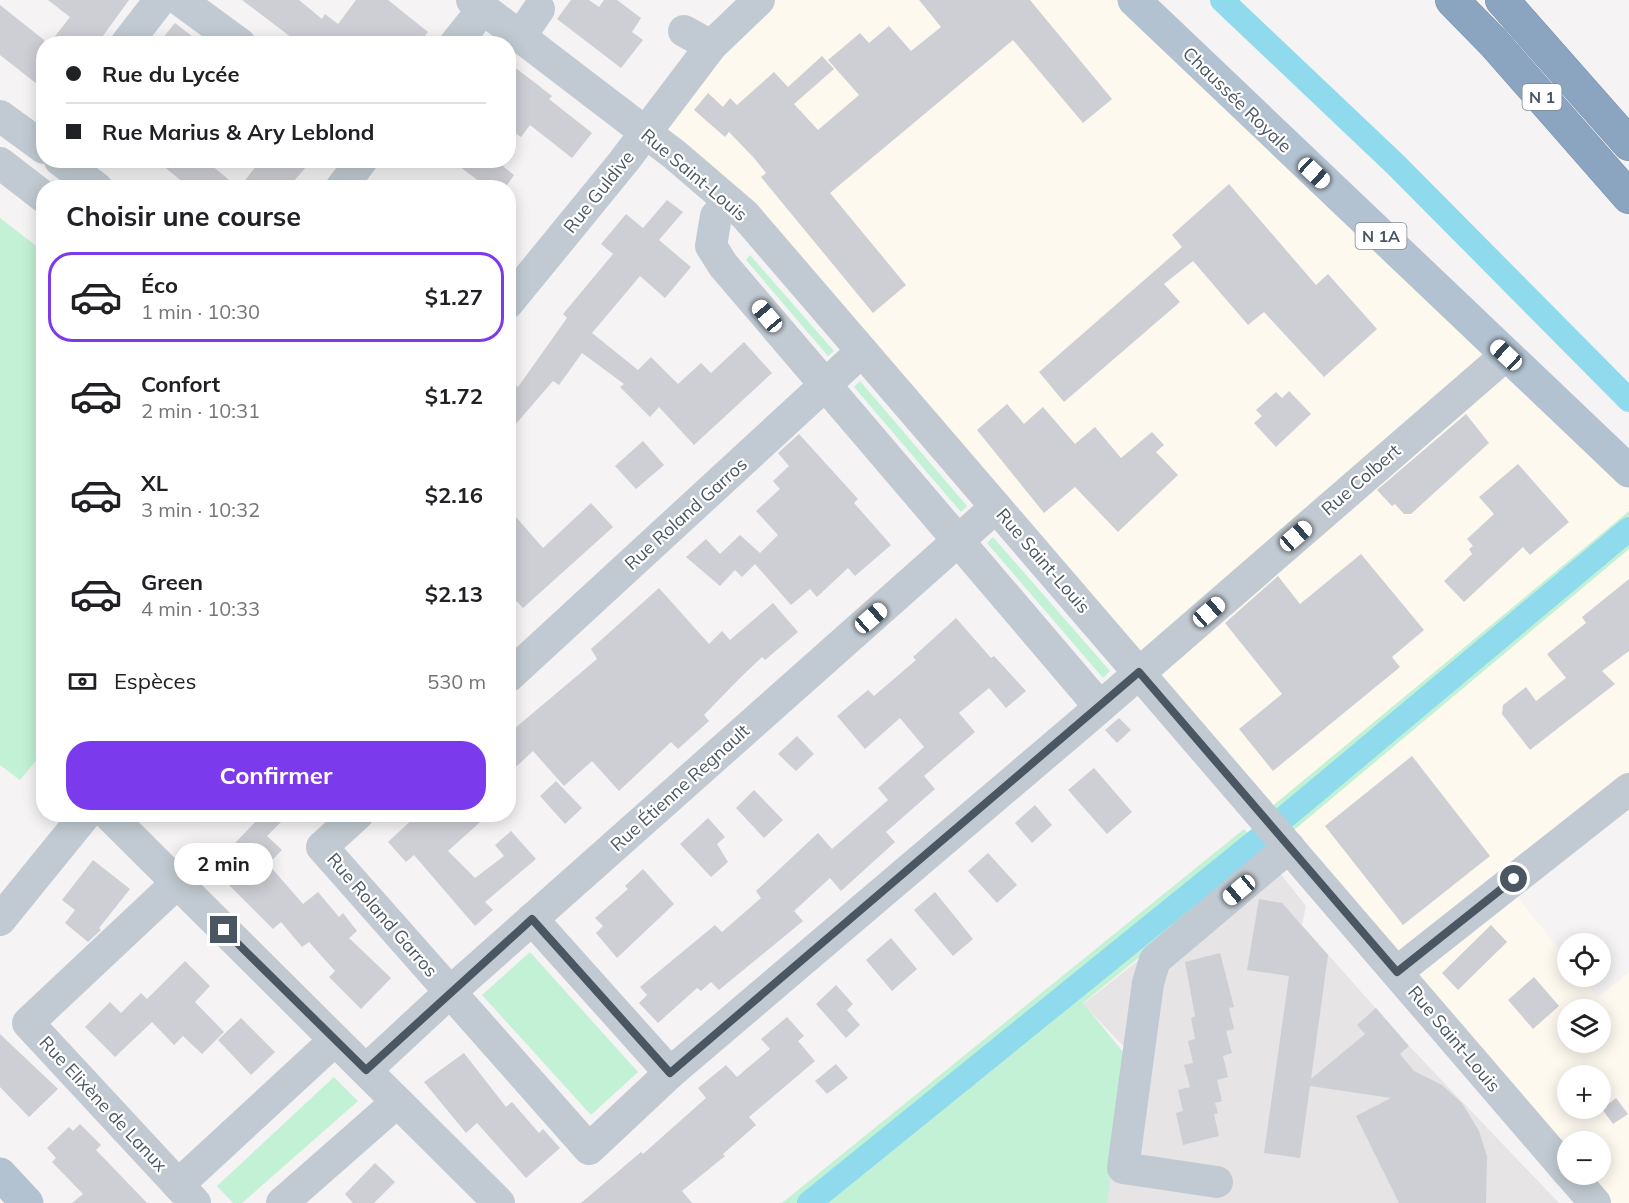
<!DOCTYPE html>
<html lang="fr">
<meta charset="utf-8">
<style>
body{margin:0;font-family:Mulish,sans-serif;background:#f6f6f6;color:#202124;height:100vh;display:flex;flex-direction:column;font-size:22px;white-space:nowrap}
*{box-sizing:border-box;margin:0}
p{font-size:20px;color:#757577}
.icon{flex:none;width:33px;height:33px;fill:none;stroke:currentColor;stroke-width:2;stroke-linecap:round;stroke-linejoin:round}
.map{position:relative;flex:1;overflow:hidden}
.drawer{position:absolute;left:36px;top:180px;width:480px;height:642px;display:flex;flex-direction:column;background:#fff;border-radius:24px;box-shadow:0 3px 15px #0003}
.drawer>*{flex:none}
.top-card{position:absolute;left:36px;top:36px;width:480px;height:132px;border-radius:24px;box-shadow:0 3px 15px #0003;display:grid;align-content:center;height:132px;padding:0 30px;background:#fff}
.controls{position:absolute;left:1557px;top:933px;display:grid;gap:12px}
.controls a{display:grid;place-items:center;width:54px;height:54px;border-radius:50%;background:#fff;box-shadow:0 3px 15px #0003;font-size:30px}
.end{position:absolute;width:27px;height:27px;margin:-14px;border:8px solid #4a5661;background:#fff;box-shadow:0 0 0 3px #fff}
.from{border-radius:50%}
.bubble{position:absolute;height:42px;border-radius:21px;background:#fff;box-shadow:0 3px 15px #0003;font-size:20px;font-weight:700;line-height:42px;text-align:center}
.car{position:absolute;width:18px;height:36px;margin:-18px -9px;border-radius:8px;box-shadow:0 0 4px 2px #0007;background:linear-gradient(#fff 24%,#345 0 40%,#fff 0 76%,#345 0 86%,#fff 0)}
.top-card b{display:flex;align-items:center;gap:21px;height:57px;font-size:22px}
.top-card b+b{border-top:2px solid #e0e0e0}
.top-card i{width:15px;height:15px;background:#202124}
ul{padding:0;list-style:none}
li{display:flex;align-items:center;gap:18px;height:90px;margin:0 12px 9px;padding:0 18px;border:3px solid transparent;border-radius:24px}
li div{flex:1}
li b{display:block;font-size:22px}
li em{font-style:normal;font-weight:700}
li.on{border-color:#7c3aed}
li>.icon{width:54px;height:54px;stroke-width:1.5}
h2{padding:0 30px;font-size:27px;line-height:72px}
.pay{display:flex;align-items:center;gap:15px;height:66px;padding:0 30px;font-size:22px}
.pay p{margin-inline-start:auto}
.action{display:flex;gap:12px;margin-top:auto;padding:12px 30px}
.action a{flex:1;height:69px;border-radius:24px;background:#7c3aed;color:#fff;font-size:24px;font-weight:700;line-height:69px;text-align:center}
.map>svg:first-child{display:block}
.commercial{fill:#fdf9ef;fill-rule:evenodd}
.education{fill:#e6e4e5}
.green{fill:#c3f1d5}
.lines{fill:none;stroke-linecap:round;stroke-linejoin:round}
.canal{stroke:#90daee;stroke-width:24}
.building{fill:#cdcfd5}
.highway-casing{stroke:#7690ad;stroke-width:34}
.minor{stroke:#c1cad2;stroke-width:32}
.major{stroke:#b3c2d1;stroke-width:33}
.highway{stroke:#8ba5c1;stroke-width:33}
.route{stroke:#4a5661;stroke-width:8}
.labels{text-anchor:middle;stroke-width:4.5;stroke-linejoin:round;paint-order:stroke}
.shield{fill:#fff;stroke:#808990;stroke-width:1.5}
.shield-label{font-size:16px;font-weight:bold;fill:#4a5661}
.street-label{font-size:18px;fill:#4a5661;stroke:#fff}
</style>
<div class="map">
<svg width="1629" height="1203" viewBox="0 0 1629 1203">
<rect width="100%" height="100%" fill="#f5f3f3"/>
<path class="commercial" d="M 759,0 L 1136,0 L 1629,471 L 1629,789 L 1507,884 L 1567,959 L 1568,976 L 1581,977 L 1598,997 L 1629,972 L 1629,1203 L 1595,1203 L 1570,1175 L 1600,1174 L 1600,1142 L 1568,1142 L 1567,1172 L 862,351 L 645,134 ZM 1568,1010 L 1600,1010 L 1600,1042 L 1568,1042 ZM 1568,1076 L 1600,1076 L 1600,1108 L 1568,1108 Z"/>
<path class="education" d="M 1268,858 L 1306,906 L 1302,925 L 1409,1046 L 1559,1203 L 1106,1203 L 1128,1051 L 1083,1004 Z"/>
<g class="green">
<path d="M 0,218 L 44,252 L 44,751 L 20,780 L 0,765 Z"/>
<path d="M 750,255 L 834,351 L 828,356 L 746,260 Z"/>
<path d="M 860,381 L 967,506 L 961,512 L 854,387 Z"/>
<path d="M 1629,511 L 1629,549 L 1287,836 L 1288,813 L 1270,808 Z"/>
<path d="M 993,537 L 1110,671 L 1103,678 L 987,543 Z"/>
<path d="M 1244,829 L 1266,854 L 1083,1003 L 1128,1058 L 1107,1203 L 782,1203 Z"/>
<path d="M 530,952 L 638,1072 L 591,1115 L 482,995 Z"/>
<path d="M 334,1077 L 358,1101 L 242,1203 L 233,1203 L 217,1186 Z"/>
</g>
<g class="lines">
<g class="canal">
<path d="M 1222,0 L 1396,165 L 1629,400"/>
<path d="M 809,1203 L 1272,828 L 1629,529"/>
</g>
</g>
<g class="building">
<path d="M 48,0 L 129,0 L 97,44 L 49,44 L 70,17 Z"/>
<path d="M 242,0 L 299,0 L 322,19 L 325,14 L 338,24 L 356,0 L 388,0 L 428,32 L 418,44 L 300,44 Z"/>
<path d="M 571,0 L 589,0 L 599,7 L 604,0 L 617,0 L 641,18 L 632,32 L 643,40 L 621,68 L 557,19 Z"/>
<path d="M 919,0 L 1030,0 L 1112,99 L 1083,123 L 1013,40 L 830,193 L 906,285 L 873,313 L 761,177 L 766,173 L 754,158 L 729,132 L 725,137 L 694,110 L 708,93 L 723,107 L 730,98 L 737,105 L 774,72 L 788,87 L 822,56 L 834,69 L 794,104 L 818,130 L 859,95 L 828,60 L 860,33 L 869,43 L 889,26 L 911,51 L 941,27 Z"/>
<path d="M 0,5 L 44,40 L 44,74 L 37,84 L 0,55 Z"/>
<path d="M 175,23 L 202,44 L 158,44 Z"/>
<path d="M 508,62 L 552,96 L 549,99 L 592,133 L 572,158 L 530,125 L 521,137 L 508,128 Z"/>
<path d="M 156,160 L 205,160 L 239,188 L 190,188 Z"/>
<path d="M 261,160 L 312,160 L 288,188 L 239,188 Z"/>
<path d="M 451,160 L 495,160 L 514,175 L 505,188 L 488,188 Z"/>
<path d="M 1229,184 L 1316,285 L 1328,274 L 1377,329 L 1324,377 L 1264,312 L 1248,325 L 1193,261 L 1164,284 L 1180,302 L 1064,402 L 1039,372 L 1182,247 L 1172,235 Z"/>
<path d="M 667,200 L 683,212 L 659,240 L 691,267 L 665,298 L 640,276 L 592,333 L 638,370 L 651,357 L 678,384 L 701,363 L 711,373 L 744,342 L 772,373 L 694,445 L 659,407 L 650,417 L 620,387 L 624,384 L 582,353 L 559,385 L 553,381 L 508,433 L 508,379 L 518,387 L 567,318 L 563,314 L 613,254 L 601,244 L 626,214 L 643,228 Z"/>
<path d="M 1289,391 L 1311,414 L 1276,447 L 1254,423 L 1262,416 L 1256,410 L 1276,392 L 1282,398 Z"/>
<path d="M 1007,404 L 1024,424 L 1043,407 L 1075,444 L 1095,427 L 1121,458 L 1152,432 L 1164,445 L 1156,452 L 1178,475 L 1118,532 L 1075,487 L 1044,513 L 977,430 Z"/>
<path d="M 1466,414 L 1489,443 L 1411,514 L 1404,514 L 1395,504 L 1392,506 L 1377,490 Z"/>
<path d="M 799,434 L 858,499 L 854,503 L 891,545 L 855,576 L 848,568 L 817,597 L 810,589 L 791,605 L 755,564 L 742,577 L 735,570 L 720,586 L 686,557 L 706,539 L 720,554 L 740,535 L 760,553 L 778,535 L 756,511 L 780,489 L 773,481 L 789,466 L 778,453 Z"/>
<path d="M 643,441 L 664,465 L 636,489 L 615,466 Z"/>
<path d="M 1518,464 L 1569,522 L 1530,555 L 1523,547 L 1464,602 L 1444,581 L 1472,554 L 1469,549 L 1473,546 L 1467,539 L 1494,514 L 1479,497 Z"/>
<path d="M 591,503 L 613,527 L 523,608 L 508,592 L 508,508 L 543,548 Z"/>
<path d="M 1361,554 L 1424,630 L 1392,657 L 1400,667 L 1273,771 L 1239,729 L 1282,694 L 1225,623 L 1278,576 L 1300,604 Z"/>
<path d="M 1629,579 L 1629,651 L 1602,671 L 1615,684 L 1530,750 L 1502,714 L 1503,705 L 1526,687 L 1536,701 L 1566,678 L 1547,654 L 1586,623 L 1582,617 Z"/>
<path d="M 659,588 L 709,644 L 722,631 L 730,640 L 773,603 L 798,632 L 765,660 L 762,657 L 740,678 L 704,715 L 709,721 L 678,749 L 671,742 L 619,791 L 592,761 L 564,786 L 533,751 L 517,766 L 508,756 L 508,734 L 597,659 L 591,649 Z"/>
<path d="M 956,618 L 991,658 L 994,656 L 1026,691 L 1006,708 L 989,688 L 959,713 L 975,732 L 924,776 L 935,789 L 886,832 L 895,842 L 841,891 L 830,878 L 794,911 L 803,921 L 719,990 L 711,982 L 701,991 L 697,988 L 658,1023 L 639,1003 L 647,995 L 640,987 L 715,925 L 722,932 L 761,898 L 756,891 L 818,833 L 832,849 L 888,800 L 878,788 L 924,747 L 900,718 L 865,749 L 837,716 L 868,690 L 874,696 L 916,660 L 913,657 Z"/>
<path d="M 1119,718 L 1131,730 L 1117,743 L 1105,730 Z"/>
<path d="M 797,736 L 814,754 L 796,771 L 778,754 Z"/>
<path d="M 1412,756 L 1490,856 L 1403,925 L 1325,826 Z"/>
<path d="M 1094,768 L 1132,812 L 1107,834 L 1068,790 Z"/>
<path d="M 556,781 L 582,808 L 565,824 L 540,796 Z"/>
<path d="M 754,790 L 783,820 L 764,838 L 736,808 Z"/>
<path d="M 1035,805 L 1052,825 L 1032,843 L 1015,823 Z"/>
<path d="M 263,814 L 289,814 L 267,836 L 282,850 L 268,864 L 303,904 L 318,892 L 339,917 L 343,913 L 357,931 L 349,938 L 391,978 L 361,1009 L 329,977 L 335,971 L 309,942 L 302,947 L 281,922 L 273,929 L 222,878 L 226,875 L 218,867 L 239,847 L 235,843 Z"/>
<path d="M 418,814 L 489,814 L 448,851 L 475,878 L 504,856 L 495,845 L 511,831 L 536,859 L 485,902 L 493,910 L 475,926 L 414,855 L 406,862 L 388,842 Z"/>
<path d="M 708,818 L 725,837 L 717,844 L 728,862 L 711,877 L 680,844 Z"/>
<path d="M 988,853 L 1017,885 L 997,903 L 968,871 Z"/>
<path d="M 93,860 L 130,889 L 99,928 L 101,930 L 88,942 L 65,923 L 75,910 L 62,900 Z"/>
<path d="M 643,869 L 674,904 L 617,958 L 596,933 L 603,926 L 595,918 L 628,889 L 625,886 Z"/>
<path d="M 935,892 L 973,939 L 953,956 L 914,910 Z"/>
<path d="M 1259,899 L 1282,903 L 1328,955 L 1311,1079 L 1365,1034 L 1357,1025 L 1376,1008 L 1409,1046 L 1400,1054 L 1414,1071 L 1442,1085 L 1462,1103 L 1479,1131 L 1487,1156 L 1486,1203 L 1399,1203 L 1356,1116 L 1391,1098 L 1310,1086 L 1300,1158 L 1264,1153 L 1289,976 L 1247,970 Z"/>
<path d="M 1491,925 L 1507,942 L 1458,990 L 1442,973 Z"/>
<path d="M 891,938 L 917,969 L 892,991 L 866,960 Z"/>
<path d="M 1220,953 L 1234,1007 L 1229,1008 L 1234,1029 L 1226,1031 L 1232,1053 L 1223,1056 L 1228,1077 L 1217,1080 L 1222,1101 L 1215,1103 L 1218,1113 L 1214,1114 L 1219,1136 L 1183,1145 L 1176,1113 L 1183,1111 L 1178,1090 L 1190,1087 L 1184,1065 L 1193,1063 L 1188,1041 L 1195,1039 L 1191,1018 L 1195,1016 L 1185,962 Z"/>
<path d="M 185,961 L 210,986 L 195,1002 L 224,1032 L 202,1054 L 183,1036 L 174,1045 L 152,1022 L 115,1057 L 85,1027 L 110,1002 L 121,1013 L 141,993 L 147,999 Z"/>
<path d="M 1534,977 L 1559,1006 L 1533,1029 L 1508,1000 Z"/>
<path d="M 836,985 L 853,1004 L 847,1010 L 860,1025 L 846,1038 L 816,1004 Z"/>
<path d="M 787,1017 L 804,1036 L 798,1041 L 815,1061 L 749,1117 L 756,1125 L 723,1154 L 725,1156 L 682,1191 L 692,1203 L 581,1203 L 641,1152 L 643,1154 L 706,1098 L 698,1088 L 726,1065 L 737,1077 L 770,1049 L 761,1039 Z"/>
<path d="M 241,1018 L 275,1052 L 251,1075 L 218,1040 Z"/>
<path d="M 0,1034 L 58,1089 L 29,1117 L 0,1087 Z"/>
<path d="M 464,1053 L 506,1107 L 512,1102 L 539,1133 L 543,1129 L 560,1148 L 526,1178 L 477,1123 L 466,1133 L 424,1082 Z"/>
<path d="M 836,1064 L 848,1078 L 827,1094 L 815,1081 Z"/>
<path d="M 1616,1098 L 1628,1114 L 1613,1124 L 1602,1109 Z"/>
<path d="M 80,1124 L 101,1145 L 96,1150 L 147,1203 L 72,1203 L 83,1194 L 52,1162 L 56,1158 L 47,1148 L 69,1127 L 73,1131 Z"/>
<path d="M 375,1163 L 395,1182 L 374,1203 L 353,1203 L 345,1194 Z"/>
</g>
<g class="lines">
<defs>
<g id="highway">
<path d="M 1452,0 L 1494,43 L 1629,197"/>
<path d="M 1502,0 L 1629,144"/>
</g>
</defs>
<use href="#highway" class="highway-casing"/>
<g class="minor">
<path d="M 180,0 L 240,44"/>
<path d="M 472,0 L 675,155 L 745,215 L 1568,1172"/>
<path d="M 684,31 L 711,46"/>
<path d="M 520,37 L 539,9"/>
<path d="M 126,44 L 160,0"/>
<path d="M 455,44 L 483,9"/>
<path d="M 0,116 L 44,148"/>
<path d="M 60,160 L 97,188"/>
<path d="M 0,163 L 44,197"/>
<path d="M 341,188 L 362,160"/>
<path d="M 730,202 L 716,216 L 711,246 L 723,265 L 1100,707"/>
<path d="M 508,303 L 624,161 L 711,46 L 759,0"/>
<path d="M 508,677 L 862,351"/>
<path d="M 108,814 L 499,1203"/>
<path d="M 358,814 L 322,847 L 589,1149 L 670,1073 L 1084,721 L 1506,355"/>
<path d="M 177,883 L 28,1023 L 195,1203"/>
<path d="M 532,919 L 670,1073"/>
<path d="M 0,920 L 86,814"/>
<path d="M 1397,972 L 1629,789"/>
<path d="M 366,1070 L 449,993 L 996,507"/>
<path d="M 1570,1174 L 1595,1203"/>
<path d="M 1217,1182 L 1123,1168 L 1148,983 L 1155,960 L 1289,847"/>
<path d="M 178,1185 L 335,1040"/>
<path d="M 282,1203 L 397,1102"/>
</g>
<g class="major">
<path d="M 1134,0 L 1629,471"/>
<path d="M 0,1174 L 27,1203"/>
</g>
<use href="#highway" class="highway"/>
</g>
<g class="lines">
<path class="route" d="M 224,930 L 366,1070 L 532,919 L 670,1073 L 1139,672 L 1397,972 L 1514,879"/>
</g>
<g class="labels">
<g class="shield">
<rect x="1522.5" y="84" width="39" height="26" rx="4.5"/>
<rect x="1355.5" y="223" width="51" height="26" rx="4.5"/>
</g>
<g class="shield-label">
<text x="1542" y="103">N 1</text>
<text x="1381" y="242">N 1A</text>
</g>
<g class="street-label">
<text transform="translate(1237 100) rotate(44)" y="6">Chaussée Royale</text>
<text transform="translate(694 175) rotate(40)" y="6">Rue Saint-Louis</text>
<text transform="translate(599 192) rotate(-51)" y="6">Rue Guldive</text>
<text transform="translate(1361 480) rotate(-41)" y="6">Rue Colbert</text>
<text transform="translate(686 514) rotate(-42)" y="6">Rue Roland Garros</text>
<text transform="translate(1043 561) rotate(49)" y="6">Rue Saint-Louis</text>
<text transform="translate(680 788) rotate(-42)" y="6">Rue Étienne Regnault</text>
<text transform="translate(382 915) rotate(49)" y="6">Rue Roland Garros</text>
<text transform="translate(1454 1039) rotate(50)" y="6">Rue Saint-Louis</text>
<text transform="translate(103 1104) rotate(47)" y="6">Rue Elixène de Lanux</text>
</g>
</g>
</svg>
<div class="controls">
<a><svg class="icon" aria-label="locate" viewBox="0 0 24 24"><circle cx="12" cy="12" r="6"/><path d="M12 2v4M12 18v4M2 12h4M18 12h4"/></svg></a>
<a><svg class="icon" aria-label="layers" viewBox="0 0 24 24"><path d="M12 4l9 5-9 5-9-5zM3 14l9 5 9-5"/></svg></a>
<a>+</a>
<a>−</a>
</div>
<i class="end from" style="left:1514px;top:879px"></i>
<i class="end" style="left:224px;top:930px"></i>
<div class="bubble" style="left:174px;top:843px;width:99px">2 min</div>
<i class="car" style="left:1314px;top:173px;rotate:133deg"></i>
<i class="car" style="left:767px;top:316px;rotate:320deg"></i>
<i class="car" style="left:1506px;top:355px;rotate:313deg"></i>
<i class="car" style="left:1296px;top:536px;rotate:49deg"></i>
<i class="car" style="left:1209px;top:612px;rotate:49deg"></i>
<i class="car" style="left:871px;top:618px;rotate:49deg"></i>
<i class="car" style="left:1239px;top:890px;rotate:230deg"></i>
<div class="top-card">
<b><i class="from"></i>Rue du Lycée</b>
<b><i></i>Rue Marius &amp; Ary Leblond</b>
</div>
<section class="drawer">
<h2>Choisir une course</h2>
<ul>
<li class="on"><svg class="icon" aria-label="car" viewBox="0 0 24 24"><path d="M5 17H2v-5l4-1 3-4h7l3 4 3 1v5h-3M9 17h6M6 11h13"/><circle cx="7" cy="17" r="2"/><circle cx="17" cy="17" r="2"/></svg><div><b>Éco</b><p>1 min · 10:30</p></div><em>$1.27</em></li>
<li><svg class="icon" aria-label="car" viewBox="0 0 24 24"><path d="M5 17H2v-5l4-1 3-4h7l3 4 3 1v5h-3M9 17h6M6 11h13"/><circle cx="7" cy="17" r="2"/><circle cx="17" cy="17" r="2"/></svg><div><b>Confort</b><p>2 min · 10:31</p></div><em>$1.72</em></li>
<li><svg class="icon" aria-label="car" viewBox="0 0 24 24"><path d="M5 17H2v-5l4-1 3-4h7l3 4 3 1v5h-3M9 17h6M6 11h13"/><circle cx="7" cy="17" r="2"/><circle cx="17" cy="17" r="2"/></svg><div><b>XL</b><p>3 min · 10:32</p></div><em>$2.16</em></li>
<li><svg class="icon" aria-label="car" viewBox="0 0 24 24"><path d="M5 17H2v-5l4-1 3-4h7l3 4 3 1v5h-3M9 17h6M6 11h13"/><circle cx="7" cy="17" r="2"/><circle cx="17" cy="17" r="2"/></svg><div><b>Green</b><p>4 min · 10:33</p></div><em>$2.13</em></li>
</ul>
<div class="pay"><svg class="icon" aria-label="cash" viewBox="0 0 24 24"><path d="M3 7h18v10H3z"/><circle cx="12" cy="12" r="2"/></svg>Espèces<p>530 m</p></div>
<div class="action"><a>Confirmer</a></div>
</section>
</div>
